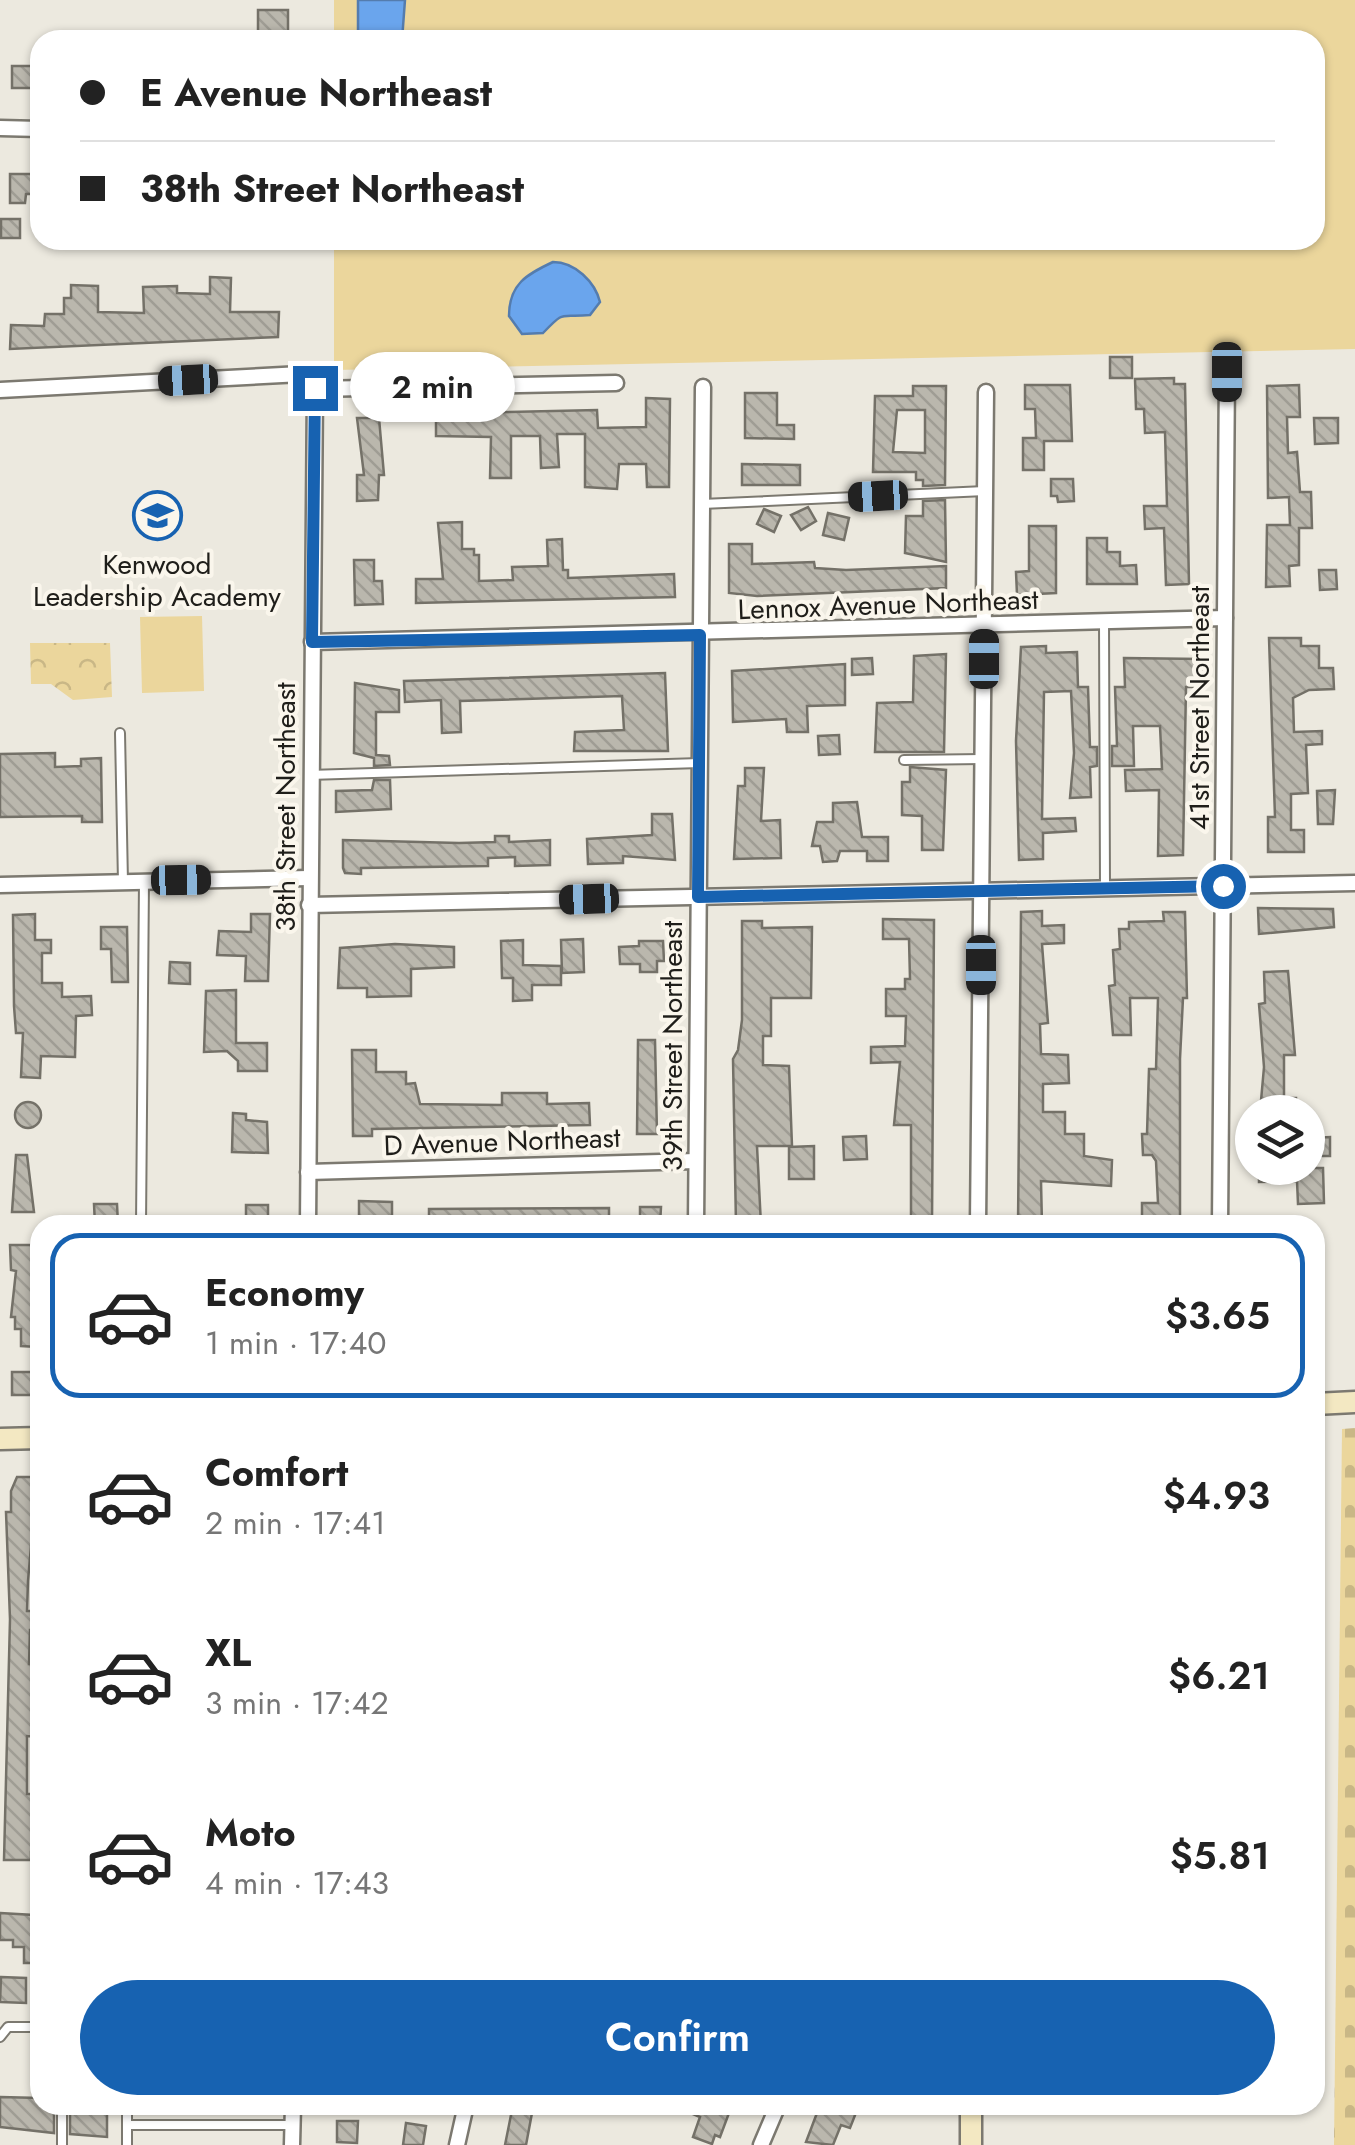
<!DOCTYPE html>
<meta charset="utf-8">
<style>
body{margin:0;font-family:Jost,sans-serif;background:#f6f6f6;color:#222;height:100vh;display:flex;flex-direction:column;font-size:38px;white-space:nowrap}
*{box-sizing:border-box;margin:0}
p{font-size:32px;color:#767676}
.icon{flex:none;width:55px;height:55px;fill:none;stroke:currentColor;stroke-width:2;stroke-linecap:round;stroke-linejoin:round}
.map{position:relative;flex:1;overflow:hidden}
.details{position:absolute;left:30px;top:1215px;width:1295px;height:900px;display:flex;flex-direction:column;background:#fff;border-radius:30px;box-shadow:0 2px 8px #0004}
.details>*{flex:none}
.guide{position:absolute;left:30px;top:30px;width:1295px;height:220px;border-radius:30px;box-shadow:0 2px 8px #0004;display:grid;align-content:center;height:220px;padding:0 50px;background:#fff}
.buttons{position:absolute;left:1235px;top:1095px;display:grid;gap:20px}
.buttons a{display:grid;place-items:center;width:90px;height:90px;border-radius:50%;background:#fff;box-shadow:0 2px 8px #0004;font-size:50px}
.end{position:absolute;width:45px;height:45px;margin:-22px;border:12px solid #1762b1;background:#fff;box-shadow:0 0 0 5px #fff}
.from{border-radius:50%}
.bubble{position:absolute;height:70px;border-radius:35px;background:#fff;box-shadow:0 2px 8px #0004;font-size:32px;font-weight:600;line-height:70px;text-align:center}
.car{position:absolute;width:30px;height:60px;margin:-30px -15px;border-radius:12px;box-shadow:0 0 8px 2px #0007;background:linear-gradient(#222 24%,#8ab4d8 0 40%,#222 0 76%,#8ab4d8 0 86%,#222 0)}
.guide b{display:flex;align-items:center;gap:35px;height:95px;font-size:38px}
.guide b+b{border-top:2px solid #e0e0e0}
.guide i{width:25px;height:25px;background:#222}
ul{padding:18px 0 0;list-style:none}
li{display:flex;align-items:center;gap:30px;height:165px;margin:0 20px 15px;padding:0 30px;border:5px solid transparent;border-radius:30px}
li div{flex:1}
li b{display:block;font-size:38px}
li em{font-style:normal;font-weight:600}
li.active{border-color:#1762b1}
li>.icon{width:90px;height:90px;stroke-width:1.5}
.button{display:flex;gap:20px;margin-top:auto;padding:20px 50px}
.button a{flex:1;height:115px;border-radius:60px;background:#1762b1;color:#fff;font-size:40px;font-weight:600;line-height:115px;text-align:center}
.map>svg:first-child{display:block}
.grass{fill:#ebd69c}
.cemetery{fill:url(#cemetery-stones)}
.park{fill:url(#park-crowns)}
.water{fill:#6aa5ed;stroke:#547cae;stroke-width:2.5}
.building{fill:url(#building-back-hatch);stroke:#747168;stroke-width:2.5;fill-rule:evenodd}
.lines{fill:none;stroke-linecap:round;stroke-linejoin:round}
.lane-casing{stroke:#7c7970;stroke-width:12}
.street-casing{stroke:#7c7970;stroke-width:19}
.secondary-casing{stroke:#7c7970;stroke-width:25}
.lane{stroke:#fff;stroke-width:8}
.street{stroke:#fff;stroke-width:14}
.secondary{stroke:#f3e8c2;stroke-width:20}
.route{stroke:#1762b1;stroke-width:12}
.labels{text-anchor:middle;stroke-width:8;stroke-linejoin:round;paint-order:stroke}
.poi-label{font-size:28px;fill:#1f1e1a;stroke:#faf6ec}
.street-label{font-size:28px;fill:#1f1e1a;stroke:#faf6ec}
</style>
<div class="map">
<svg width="1355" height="2145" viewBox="0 0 1355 2145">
<defs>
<pattern id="cemetery-stones" width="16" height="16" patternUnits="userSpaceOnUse" patternTransform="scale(2.5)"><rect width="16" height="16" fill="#ebd69c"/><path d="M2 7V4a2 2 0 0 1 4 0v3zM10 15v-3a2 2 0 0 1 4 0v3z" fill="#c9b786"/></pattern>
<pattern id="park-crowns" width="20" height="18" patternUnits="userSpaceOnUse" patternTransform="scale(2.5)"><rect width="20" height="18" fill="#ebd69c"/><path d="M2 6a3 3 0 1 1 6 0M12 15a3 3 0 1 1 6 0" fill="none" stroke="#c9b786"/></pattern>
<pattern id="building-back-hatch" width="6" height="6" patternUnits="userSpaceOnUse" patternTransform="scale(2.5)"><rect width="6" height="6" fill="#bab7ad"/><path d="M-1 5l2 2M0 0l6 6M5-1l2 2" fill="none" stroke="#9f9d94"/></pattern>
</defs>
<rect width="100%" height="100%" fill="#ece9df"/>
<g class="grass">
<path d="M 334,0 L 1355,0 L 1355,349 L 334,370 L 334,240 L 1315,240 L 1315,40 L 334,40 Z"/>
<path d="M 202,616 L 204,691 L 142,693 L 140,617 Z"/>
</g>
<path class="cemetery" d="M 1355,1428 L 1355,2145 L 1334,2145 L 1342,1429 Z"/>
<path class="park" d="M 30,643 L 110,643 L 112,697 L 73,700 L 51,684 L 31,684 Z"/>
<g class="water">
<path d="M 358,0 L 405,0 L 402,40 L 358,40 Z"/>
<path d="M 553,262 C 575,262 595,282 600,302 L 590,315 C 559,318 566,309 543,333 L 522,334 L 509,316 C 509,284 527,274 553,262 Z"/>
</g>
<g class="building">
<path d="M 258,10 L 288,10 L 288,38 L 258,37 Z"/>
<rect x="12" y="66" width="28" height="22"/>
<path d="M 10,174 L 39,174 L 39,194 L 26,194 L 25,203 L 10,203 Z"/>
<rect x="1" y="219" width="19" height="19"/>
<path d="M 210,277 L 231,278 L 230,312 L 279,312 L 278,337 L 10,349 L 11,325 L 44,326 L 45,314 L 64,314 L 64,298 L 71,298 L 71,285 L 98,286 L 98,312 L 144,313 L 143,287 L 177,286 L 177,293 L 210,294 Z"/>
<rect x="1110" y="357" width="22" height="21"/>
<path d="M 1174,378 L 1174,384 L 1185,384 L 1189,584 L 1166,585 L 1164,528 L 1145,529 L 1144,506 L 1167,506 L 1165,432 L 1145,433 L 1144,409 L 1136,409 L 1135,379 Z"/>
<path d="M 1025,385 L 1070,385 L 1072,441 L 1044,441 L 1044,470 L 1023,470 L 1023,438 L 1036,438 L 1035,409 L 1025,409 Z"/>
<path d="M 1299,385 L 1300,417 L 1287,417 L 1288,453 L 1297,452 L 1300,492 L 1311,492 L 1312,528 L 1299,528 L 1299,565 L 1289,566 L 1290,586 L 1266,587 L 1267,525 L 1290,525 L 1289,497 L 1268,498 L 1267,386 Z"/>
<path d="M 913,386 L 946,386 L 945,485 L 923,486 L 923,480 L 916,480 L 916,472 L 873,472 L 875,396 L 913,396 ZM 897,410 L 925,410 L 925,453 L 893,452 Z"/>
<path d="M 745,393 L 777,393 L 777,425 L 794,425 L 794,439 L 745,438 Z"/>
<path d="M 646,398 L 670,399 L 669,487 L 647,487 L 646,464 L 619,464 L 617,489 L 585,487 L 585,434 L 557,434 L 559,467 L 541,468 L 540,436 L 511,436 L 511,478 L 490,478 L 491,437 L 436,436 L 436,415 L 468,413 L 597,410 L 598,428 L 646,427 Z"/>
<path d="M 357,418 L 379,418 L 384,475 L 379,475 L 378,500 L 357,501 L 357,475 L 364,475 Z"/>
<path d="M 1314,418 L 1338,418 L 1338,443 L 1315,444 Z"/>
<path d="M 742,464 L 800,465 L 800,485 L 742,485 Z"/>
<path d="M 1051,479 L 1073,479 L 1074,501 L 1058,502 L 1057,496 L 1051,496 Z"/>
<path d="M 945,500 L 946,562 L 905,553 L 906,516 L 923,516 L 923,501 Z"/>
<path d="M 808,507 L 816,521 L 801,530 L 791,515 Z"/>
<path d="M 764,509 L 781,516 L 774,532 L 757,524 Z"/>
<path d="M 828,513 L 849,518 L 844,540 L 823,535 Z"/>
<path d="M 462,522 L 462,549 L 474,549 L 474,555 L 479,555 L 479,581 L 513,580 L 512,567 L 548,566 L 547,540 L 562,539 L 563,570 L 568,570 L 568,578 L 674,574 L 675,597 L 416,603 L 416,579 L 443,579 L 438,523 Z"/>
<path d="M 1029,526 L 1056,526 L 1056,593 L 1017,595 L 1016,572 L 1029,571 Z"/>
<path d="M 1087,538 L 1107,538 L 1107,552 L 1120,552 L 1120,566 L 1136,565 L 1137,584 L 1087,584 Z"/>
<path d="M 729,544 L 752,544 L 752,564 L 814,562 L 815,568 L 846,570 L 946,566 L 946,588 L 757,596 L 729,593 Z"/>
<path d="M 354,560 L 374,560 L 374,581 L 382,581 L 383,604 L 355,605 Z"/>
<path d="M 1319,570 L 1336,570 L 1337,589 L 1320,590 Z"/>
<path d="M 1269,638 L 1301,638 L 1301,646 L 1319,646 L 1319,668 L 1333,668 L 1334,689 L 1309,690 L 1293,698 L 1294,732 L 1322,731 L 1322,744 L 1306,745 L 1308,793 L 1291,794 L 1291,830 L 1304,830 L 1304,852 L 1268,852 L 1268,817 L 1275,817 Z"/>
<path d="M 1046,646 L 1046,653 L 1077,652 L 1078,687 L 1088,687 L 1090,747 L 1097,747 L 1097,766 L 1090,767 L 1091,797 L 1070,798 L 1074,753 L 1071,691 L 1044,692 L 1042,819 L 1075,818 L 1076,831 L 1043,833 L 1043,859 L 1019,860 L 1016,741 L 1021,647 Z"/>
<path d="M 946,654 L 944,752 L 875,752 L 877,703 L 913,702 L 914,656 Z"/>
<path d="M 872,658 L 873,674 L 852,675 L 852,659 Z"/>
<path d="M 1124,658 L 1201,659 L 1201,687 L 1186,687 L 1183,855 L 1158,856 L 1159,790 L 1126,791 L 1125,770 L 1162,769 L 1160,726 L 1133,726 L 1134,766 L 1112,766 L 1112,746 L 1117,746 L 1115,687 L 1125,687 Z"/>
<path d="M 845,664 L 845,705 L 807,706 L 808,732 L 787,732 L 786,719 L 733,722 L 732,671 Z"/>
<path d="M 665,673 L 668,751 L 574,751 L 575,732 L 624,730 L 622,696 L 460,701 L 461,732 L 442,733 L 441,700 L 405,702 L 404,681 Z"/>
<path d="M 355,683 L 399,690 L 399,712 L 376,712 L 376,755 L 389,756 L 390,765 L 374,766 L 374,758 L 354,753 Z"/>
<path d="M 839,735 L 840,754 L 819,755 L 818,736 Z"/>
<path d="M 55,753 L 55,767 L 81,766 L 81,759 L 101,758 L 102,822 L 82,822 L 82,816 L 0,817 L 0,754 Z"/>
<path d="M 910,767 L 946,770 L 943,850 L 922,850 L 922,816 L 902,815 L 902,782 L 910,782 Z"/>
<path d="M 745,768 L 764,768 L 761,821 L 780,820 L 781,858 L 734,859 L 738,786 L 745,786 Z"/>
<path d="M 374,780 L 390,780 L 391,809 L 336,812 L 336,791 L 372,790 Z"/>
<path d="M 1335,790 L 1333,824 L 1318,824 L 1317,791 Z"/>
<path d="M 857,802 L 862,837 L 888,837 L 888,861 L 867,861 L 867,851 L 840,851 L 837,861 L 823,862 L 820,846 L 812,846 L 817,822 L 833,822 L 833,803 Z"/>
<path d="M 652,814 L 672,814 L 675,860 L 623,856 L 623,863 L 588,864 L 587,839 L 652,835 Z"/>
<path d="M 495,836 L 509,836 L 509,842 L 550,840 L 550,865 L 515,866 L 515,857 L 488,858 L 488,866 L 361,868 L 361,874 L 345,873 L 343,868 L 343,840 L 459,843 L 495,842 Z"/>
<path d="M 1258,908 L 1333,909 L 1334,927 L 1259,934 Z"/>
<path d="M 1042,911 L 1042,926 L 1064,925 L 1064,943 L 1042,944 L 1048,1023 L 1040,1024 L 1041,1054 L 1068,1055 L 1069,1083 L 1043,1084 L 1043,1112 L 1065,1112 L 1065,1134 L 1084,1134 L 1084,1156 L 1112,1160 L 1111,1186 L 1041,1181 L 1042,1225 L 1018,1225 L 1021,912 Z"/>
<path d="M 1163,912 L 1185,912 L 1187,998 L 1183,998 L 1180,1059 L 1180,1225 L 1142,1225 L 1142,1203 L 1158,1203 L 1156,1161 L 1152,1155 L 1143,1155 L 1142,1134 L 1147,1134 L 1149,1069 L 1156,1069 L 1158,998 L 1130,998 L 1131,1035 L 1113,1035 L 1109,986 L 1115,985 L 1113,950 L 1120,949 L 1119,929 L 1129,929 L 1129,922 L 1164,921 Z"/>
<path d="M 35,914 L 35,940 L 51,940 L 51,953 L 42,953 L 42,983 L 62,983 L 62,997 L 91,996 L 92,1015 L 76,1016 L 75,1057 L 41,1056 L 40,1078 L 21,1077 L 23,1033 L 16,1033 L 14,1006 L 13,915 Z"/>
<path d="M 251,914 L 270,914 L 268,981 L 245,981 L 246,956 L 217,955 L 219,931 L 251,932 Z"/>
<path d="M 883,919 L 934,920 L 932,1225 L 911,1225 L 911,1125 L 894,1125 L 900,1062 L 871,1063 L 871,1047 L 905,1046 L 906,1016 L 886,1016 L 886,989 L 905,989 L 905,979 L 910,979 L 909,939 L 883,939 Z"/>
<path d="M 742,921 L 762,921 L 762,928 L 812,927 L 811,998 L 771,998 L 771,1036 L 763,1036 L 763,1065 L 789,1066 L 792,1146 L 757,1146 L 761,1225 L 736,1225 L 733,1059 L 738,1050 L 742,1020 Z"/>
<path d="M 101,927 L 127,927 L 128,982 L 112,982 L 111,949 L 101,949 Z"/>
<path d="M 583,939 L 584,972 L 562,973 L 561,940 Z"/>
<path d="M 523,940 L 523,965 L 561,966 L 561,985 L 532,985 L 532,1000 L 513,1001 L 513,978 L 502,978 L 501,941 Z"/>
<path d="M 639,941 L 663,941 L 664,961 L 657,961 L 657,972 L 640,972 L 640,964 L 620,964 L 619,947 L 639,946 Z"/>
<path d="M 395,944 L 454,947 L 454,967 L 411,969 L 411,996 L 367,997 L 367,988 L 338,988 L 340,948 Z"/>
<path d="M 170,962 L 190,963 L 190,984 L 169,983 Z"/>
<path d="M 1288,971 L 1295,1055 L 1284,1055 L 1284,1098 L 1296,1098 L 1296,1112 L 1260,1112 L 1264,1067 L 1259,1004 L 1265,1003 L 1264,972 Z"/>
<path d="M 236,990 L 236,1043 L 267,1043 L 267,1071 L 238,1071 L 238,1061 L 227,1051 L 204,1052 L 206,991 Z"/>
<path d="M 638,1040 L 655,1040 L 657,1134 L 637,1134 Z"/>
<path d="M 352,1050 L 376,1050 L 376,1072 L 406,1072 L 406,1084 L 415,1083 L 420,1104 L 502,1105 L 502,1093 L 547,1093 L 547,1104 L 589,1103 L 590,1125 L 372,1129 L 372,1136 L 353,1136 Z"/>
<circle cx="28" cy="1115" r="13"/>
<path d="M 233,1113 L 246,1114 L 246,1120 L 267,1122 L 268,1153 L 232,1152 Z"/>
<path d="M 866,1136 L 867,1159 L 844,1160 L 843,1137 Z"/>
<path d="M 1330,1137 L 1330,1156 L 1313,1156 L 1312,1138 Z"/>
<path d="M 814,1146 L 814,1179 L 789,1179 L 789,1147 Z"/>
<path d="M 16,1155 L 27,1155 L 34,1212 L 12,1212 Z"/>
<path d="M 1259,1168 L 1323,1168 L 1324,1203 L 1298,1204 L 1297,1181 L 1259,1182 Z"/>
<path d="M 359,1201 L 392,1202 L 392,1224 L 359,1225 Z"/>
<path d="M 94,1204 L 117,1204 L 118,1224 L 95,1225 Z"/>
<rect x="246" y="1205" width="22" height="20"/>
<path d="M 640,1207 L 661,1207 L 660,1225 L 640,1225 Z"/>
<path d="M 609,1208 L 609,1225 L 429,1225 L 429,1209 Z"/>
<path d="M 10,1245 L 35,1245 L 37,1347 L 21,1346 L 21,1329 L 15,1329 L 15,1317 L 11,1317 L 16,1271 L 11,1270 Z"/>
<path d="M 12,1372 L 40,1372 L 35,1395 L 12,1395 Z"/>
<path d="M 17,1477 L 38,1477 L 38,1524 L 33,1523 L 28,1581 L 27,1611 L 40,1611 L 40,1630 L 30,1630 L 29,1664 L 40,1664 L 38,1737 L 27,1736 L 27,1794 L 40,1794 L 37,1852 L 31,1852 L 31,1860 L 4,1860 L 10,1619 L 6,1512 L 11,1512 L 11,1491 Z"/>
<path d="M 0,1913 L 34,1915 L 34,1946 L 40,1946 L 40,1963 L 24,1963 L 24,1947 L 13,1947 L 13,1940 L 0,1940 Z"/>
<path d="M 1,1977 L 26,1978 L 26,2003 L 0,2002 Z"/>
<path d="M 0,2097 L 40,2098 L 40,2105 L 54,2107 L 54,2133 L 0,2127 Z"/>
<path d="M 672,2105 L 732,2105 L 720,2137 L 715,2135 L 712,2144 L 693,2137 L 700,2117 Z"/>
<path d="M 820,2105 L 859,2105 L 850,2128 L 841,2125 L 833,2145 L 806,2142 Z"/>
<path d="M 70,2107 L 107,2107 L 107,2137 L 70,2134 Z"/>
<path d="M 512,2110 L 532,2113 L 526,2145 L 505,2145 Z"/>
<path d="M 337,2121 L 358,2121 L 357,2143 L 337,2142 Z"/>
<path d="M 406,2123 L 426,2126 L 423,2145 L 403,2145 Z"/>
</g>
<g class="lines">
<defs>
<g id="lane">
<path d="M 702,504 L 985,491"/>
<path d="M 1104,622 L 1105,887"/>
<path d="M 120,733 L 123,882"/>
<path d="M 904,760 L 983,759"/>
<path d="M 309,775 L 700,763"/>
<path d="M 141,1225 L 144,881"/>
<path d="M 0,2037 L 8,2027 L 40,2027"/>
<path d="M 1094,2105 L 1102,2108"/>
<path d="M 975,2109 L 1023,2105"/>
<path d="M 1261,2109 L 1308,2105"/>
<path d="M 127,2125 L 292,2125"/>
<path d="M 62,2145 L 62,2105"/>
<path d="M 127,2145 L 127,2105"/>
</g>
<g id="street">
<path d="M 0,128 L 40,129"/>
<path d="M 0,390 L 301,374 L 315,389 L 616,383"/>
<path d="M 312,642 L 1225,618"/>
<path d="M 0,885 L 308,878"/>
<path d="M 309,905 L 1355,883"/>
<path d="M 308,1172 L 696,1161"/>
<path d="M 308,1225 L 315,389"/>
<path d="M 696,1225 L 703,387"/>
<path d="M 978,1225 L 986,392"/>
<path d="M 1220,1225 L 1227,372"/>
<path d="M 292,2145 L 293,2105"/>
<path d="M 457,2145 L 466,2105"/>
<path d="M 761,2145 L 778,2105"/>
</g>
<g id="secondary">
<path d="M 1315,1404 L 1355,1402"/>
<path d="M 0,1439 L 40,1438"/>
<path d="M 971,2145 L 971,2105"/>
</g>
</defs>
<use href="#lane" class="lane-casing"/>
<use href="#street" class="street-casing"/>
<use href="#secondary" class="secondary-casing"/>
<use href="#lane" class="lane"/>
<use href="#street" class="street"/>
<use href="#secondary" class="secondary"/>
</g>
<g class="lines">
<path class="route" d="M 315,388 L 312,642 L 700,635 L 698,897 L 1223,886"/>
</g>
<defs>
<symbol id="school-ring" viewBox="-11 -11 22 22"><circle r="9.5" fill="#faf6ec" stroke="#1762b1" stroke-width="1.5"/><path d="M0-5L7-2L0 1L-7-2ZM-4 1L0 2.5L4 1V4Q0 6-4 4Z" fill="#1762b1"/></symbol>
</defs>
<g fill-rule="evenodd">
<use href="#school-ring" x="130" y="488" width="55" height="55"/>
</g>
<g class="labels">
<g class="poi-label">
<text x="157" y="574">Kenwood<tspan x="157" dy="32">Leadership Academy</tspan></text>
</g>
<g class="street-label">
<text transform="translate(888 604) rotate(-2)" y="10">Lennox Avenue Northeast</text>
<text transform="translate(1199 708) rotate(-90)" y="10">41st Street Northeast</text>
<text transform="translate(285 807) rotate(-90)" y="10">38th Street Northeast</text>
<text transform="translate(672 1046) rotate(-90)" y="10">39th Street Northeast</text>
<text transform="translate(502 1141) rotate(-2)" y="10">D Avenue Northeast</text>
</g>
</g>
</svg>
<div class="buttons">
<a><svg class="icon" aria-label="layers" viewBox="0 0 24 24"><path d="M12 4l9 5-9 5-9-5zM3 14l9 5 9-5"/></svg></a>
</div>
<i class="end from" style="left:1223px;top:886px"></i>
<i class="end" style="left:315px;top:388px"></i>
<div class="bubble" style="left:350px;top:352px;width:165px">2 min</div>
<i class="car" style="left:1227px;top:372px;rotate:180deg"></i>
<i class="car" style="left:188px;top:380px;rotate:267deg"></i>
<i class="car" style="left:878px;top:496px;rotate:267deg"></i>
<i class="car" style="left:984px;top:659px;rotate:0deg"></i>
<i class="car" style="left:181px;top:880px;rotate:89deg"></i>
<i class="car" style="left:589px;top:899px;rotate:268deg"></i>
<i class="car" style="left:981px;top:965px;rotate:180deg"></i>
<div class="guide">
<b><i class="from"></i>E Avenue Northeast</b>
<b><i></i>38th Street Northeast</b>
</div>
<section class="details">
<ul>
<li class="active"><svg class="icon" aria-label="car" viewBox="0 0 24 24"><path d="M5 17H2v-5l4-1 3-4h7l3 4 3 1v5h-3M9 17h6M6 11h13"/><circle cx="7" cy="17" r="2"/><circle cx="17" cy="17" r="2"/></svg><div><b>Economy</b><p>1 min · 17:40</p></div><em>$3.65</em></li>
<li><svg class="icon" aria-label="car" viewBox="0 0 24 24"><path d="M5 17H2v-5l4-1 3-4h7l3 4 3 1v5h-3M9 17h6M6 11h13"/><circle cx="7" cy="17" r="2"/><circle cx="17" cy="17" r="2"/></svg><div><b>Comfort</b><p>2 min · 17:41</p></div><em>$4.93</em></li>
<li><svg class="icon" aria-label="car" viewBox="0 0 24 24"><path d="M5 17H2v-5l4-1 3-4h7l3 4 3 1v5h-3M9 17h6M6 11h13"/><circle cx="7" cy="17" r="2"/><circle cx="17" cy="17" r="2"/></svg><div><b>XL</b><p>3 min · 17:42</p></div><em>$6.21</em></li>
<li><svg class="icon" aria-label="car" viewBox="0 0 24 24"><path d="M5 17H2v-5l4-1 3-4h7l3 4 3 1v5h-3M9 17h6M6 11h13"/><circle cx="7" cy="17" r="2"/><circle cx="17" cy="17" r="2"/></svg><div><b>Moto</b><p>4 min · 17:43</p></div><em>$5.81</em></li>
</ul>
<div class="button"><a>Confirm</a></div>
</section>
</div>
